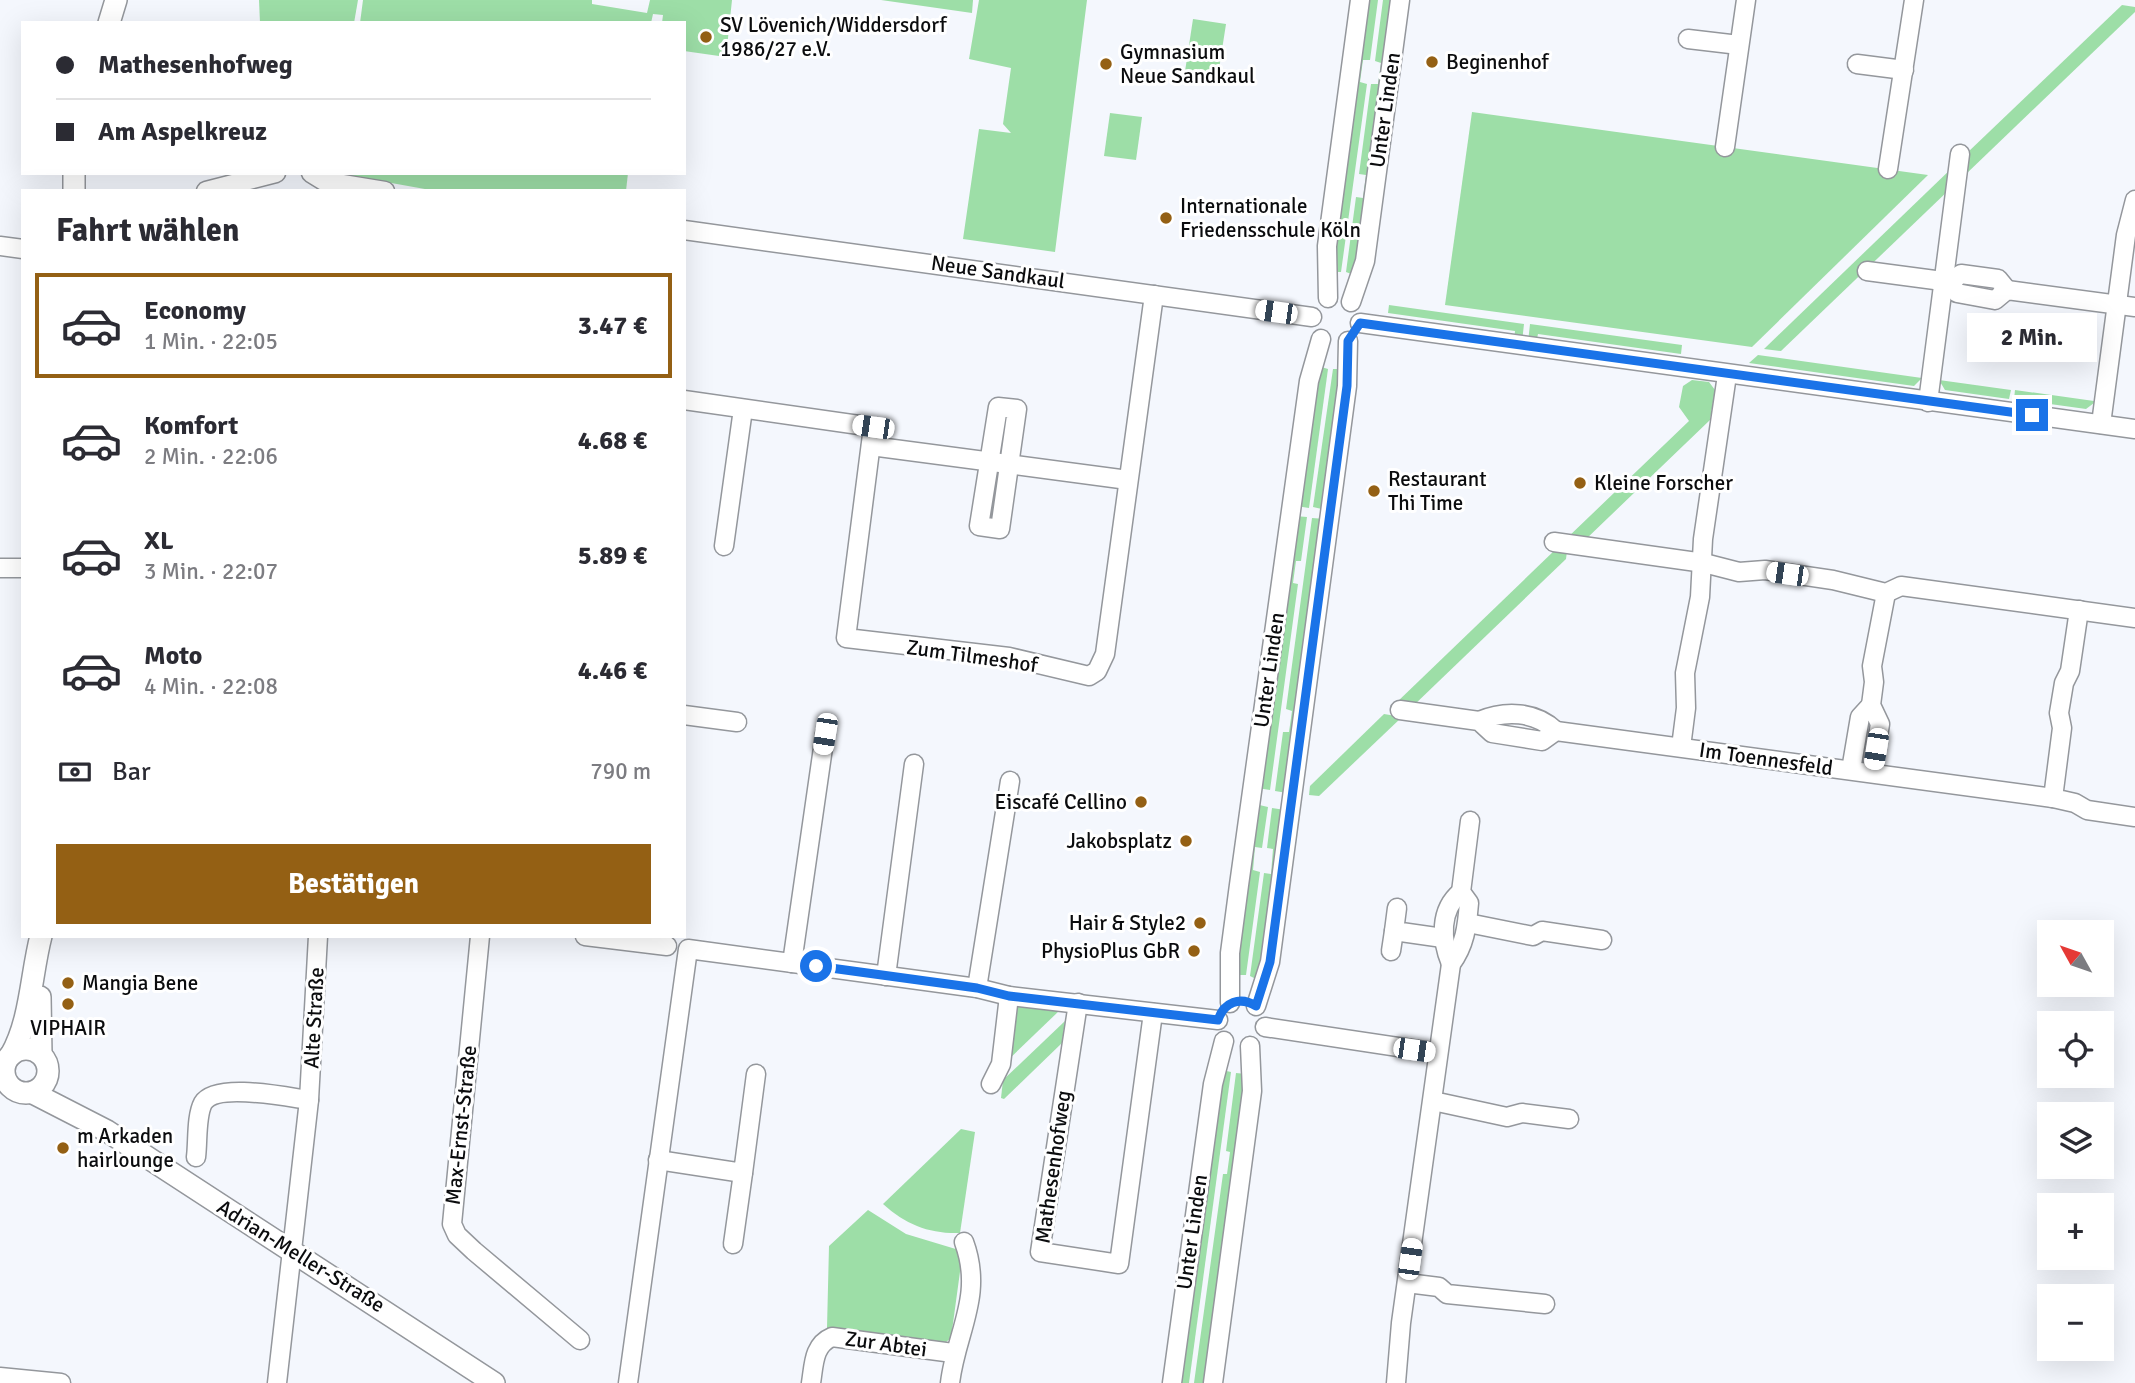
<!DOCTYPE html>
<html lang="de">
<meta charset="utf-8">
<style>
body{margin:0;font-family:Signika,sans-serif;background:#f7f7f7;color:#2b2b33;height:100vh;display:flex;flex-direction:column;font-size:26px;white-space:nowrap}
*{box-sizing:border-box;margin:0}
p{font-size:23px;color:#7c7c81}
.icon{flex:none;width:38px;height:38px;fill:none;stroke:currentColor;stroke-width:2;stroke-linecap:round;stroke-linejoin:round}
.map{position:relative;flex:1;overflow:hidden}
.details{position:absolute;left:21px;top:189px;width:665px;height:749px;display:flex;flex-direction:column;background:#fff;border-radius:0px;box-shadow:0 7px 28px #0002}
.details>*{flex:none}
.banner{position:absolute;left:21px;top:21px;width:665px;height:154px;border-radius:0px;box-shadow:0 7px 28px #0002;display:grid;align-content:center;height:154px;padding:0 35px;background:#fff}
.needle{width:46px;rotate:310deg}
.controls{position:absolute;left:2037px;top:920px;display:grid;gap:14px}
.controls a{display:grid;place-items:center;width:77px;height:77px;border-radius:0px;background:#fff;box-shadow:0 7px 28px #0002;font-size:35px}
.end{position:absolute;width:32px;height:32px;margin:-16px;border:9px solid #1a73e8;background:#fff;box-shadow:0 0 0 4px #fff}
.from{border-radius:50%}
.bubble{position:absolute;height:49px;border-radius:0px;background:#fff;box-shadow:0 7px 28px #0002;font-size:23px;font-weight:700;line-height:49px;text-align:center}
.car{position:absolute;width:21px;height:42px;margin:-21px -10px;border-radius:9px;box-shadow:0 0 5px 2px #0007;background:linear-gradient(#fff 24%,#345 0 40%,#fff 0 76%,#345 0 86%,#fff 0)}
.banner b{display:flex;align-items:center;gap:24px;height:66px;font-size:26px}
.banner b+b{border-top:2px solid #e1e1e2}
.banner i{width:18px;height:18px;background:#2b2b33}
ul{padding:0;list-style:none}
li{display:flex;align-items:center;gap:21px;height:105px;margin:0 14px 10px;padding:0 21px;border:4px solid transparent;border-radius:0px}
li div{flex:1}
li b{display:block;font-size:26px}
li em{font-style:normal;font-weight:700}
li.active{border-color:#946014}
li>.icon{width:63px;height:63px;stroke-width:1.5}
h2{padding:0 35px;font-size:32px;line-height:84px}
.pay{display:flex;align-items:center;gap:18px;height:77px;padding:0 35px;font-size:26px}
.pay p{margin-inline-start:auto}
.cta{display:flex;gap:14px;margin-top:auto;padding:14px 35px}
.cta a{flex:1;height:80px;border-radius:0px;background:#946014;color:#fff;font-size:28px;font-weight:700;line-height:80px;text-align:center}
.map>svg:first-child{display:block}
.green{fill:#9ddea7}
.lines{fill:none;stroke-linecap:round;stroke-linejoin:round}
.minor-casing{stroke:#94979c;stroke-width:21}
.tertiary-casing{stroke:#94979c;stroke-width:24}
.minor{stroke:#fff;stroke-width:18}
.tertiary{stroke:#fff;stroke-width:21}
.route{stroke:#1a73e8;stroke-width:9}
.poi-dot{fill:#946014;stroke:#fff;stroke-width:2.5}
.labels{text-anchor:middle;stroke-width:6;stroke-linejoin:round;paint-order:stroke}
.poi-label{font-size:21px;fill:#0b0c0e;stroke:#fff;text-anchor:start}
.street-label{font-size:21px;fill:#0b0c0e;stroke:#fff}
</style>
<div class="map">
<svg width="2135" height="1383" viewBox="0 0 2135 1383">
<rect width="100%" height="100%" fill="#f4f7fd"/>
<g class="green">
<path d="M 259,0 L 358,0 L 354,23 L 260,23 Z"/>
<path d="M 363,0 L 592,0 L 592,4 L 647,13 L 650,0 L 732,0 L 726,57 L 684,51 L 684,23 L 662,23 L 663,15 L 653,14 L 651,23 L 360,23 Z"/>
<path d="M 881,0 L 973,0 L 972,13 Z"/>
<path d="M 979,0 L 1087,0 L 1055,252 L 963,239 L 979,129 L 1011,133 L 1003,124 L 1011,68 L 969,59 Z"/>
<path d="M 1364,0 L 1378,0 L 1370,60 L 1363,60 L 1360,82 L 1367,84 L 1341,272 L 1331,272 Z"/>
<path d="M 1383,0 L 1396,0 L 1354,275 L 1346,272 L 1356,197 L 1363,198 L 1366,175 L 1359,174 L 1371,84 L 1378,84 L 1381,63 L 1375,61 Z"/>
<path d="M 2122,5 L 2135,7 L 2135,12 L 1965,175 L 1967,153 Z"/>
<path d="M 1193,19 L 1226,24 L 1217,82 L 1184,78 Z"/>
<path d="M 1472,112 L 1928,175 L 1752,347 L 1445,305 Z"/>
<path d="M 1110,113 L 1142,117 L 1136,160 L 1104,156 Z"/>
<path d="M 1954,166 L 1951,188 L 1781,351 L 1764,349 Z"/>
<path d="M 628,173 L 626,191 L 436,191 L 341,174 Z"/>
<path d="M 1389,305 L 1524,324 L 1522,342 L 1514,340 L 1515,331 L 1388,313 Z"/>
<path d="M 1530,324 L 1682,345 L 1681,354 L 1538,334 L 1536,343 L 1528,342 Z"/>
<path d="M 1758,355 L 1922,378 L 1914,386 L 1749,363 Z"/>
<path d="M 1318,366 L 1328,369 L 1309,508 L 1296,506 Z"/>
<path d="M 1333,369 L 1342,369 L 1326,510 L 1313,507 Z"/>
<path d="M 1692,380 L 1709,382 L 1715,390 L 1710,420 L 1584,541 L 1566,539 L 1689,421 L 1679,407 L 1683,386 Z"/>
<path d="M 1939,380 L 2011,390 L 2009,399 L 1945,390 Z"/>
<path d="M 2015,390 L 2094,401 L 2094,403 L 2086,409 L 2014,399 Z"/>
<path d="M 1295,516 L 1307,517 L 1301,561 L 1296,561 L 1293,583 L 1298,584 L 1270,790 L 1257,788 Z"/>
<path d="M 1312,518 L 1325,519 L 1287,793 L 1275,791 L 1283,732 L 1289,732 L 1292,711 L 1286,709 Z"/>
<path d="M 1556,549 L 1567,551 L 1566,559 L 1412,707 L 1395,704 Z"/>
<path d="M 1384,714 L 1402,717 L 1319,796 L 1309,795 L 1310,786 Z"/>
<path d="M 1255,804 L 1268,807 L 1262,848 L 1255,847 L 1253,870 L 1260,872 L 1246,975 L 1238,975 L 1233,965 Z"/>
<path d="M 1272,808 L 1285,810 L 1258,980 L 1250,976 L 1264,873 L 1271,874 L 1273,849 L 1267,848 Z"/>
<path d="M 1021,1005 L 1060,1010 L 1006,1062 L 1013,1010 Z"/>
<path d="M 1065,1021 L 1062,1043 L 1004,1099 L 1001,1098 L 1003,1080 Z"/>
<path d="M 1222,1070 L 1231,1072 L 1189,1383 L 1176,1383 Z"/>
<path d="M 1236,1073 L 1246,1074 L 1206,1383 L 1194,1383 L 1223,1174 L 1227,1174 L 1230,1152 L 1226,1151 Z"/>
<path d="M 961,1129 L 975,1132 L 960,1233 C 930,1234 906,1225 883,1204 Z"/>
<path d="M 868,1210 L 906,1234 L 959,1250 L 957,1253 L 962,1257 L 951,1338 L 946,1342 L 827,1328 L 829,1246 Z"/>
</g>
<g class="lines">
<defs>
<g id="minor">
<path d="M 1688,39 L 1739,45"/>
<path d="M 1857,64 L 1904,70"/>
<path d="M 1725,147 L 1746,0"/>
<path d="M 1888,169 L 1914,0"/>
<path d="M 311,173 L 324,181 L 385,191"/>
<path d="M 206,191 L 276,173"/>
<path d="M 684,230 L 1312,317"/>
<path d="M 0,246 L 23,249"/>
<path d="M 1867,271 L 1950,282 L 1957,293 L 1995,300 L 2007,290 L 2135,307"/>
<path d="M 1950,282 L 1961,274 L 1998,279 L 2007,290"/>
<path d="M 1328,298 L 1327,246 L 1360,0"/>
<path d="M 1351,302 L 1365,261 L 1400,0"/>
<path d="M 1360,323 L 2135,429"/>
<path d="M 684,400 L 873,427 L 846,638 L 1009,657 L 1089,676 L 1097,671 L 1105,654 L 1154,295"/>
<path d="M 1928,402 L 1960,154"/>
<path d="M 998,407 L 1017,409 L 1000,529 L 979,526 Z"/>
<path d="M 2101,424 L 2126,235 L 2135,200"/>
<path d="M 871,446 L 1128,480"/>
<path d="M 1554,542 L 1704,563 L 1739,572 L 1765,570 L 1833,580 L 1886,593 L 1901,586 L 2135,618"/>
<path d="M 724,546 L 743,409"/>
<path d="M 0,568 L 23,568"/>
<path d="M 2079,610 L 2070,671 L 2064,683 L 2059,713 L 2062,728 L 2053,798 L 2075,803 L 2087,810 L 2135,817"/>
<path d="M 1400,710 L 1479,721 L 1492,733 L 1542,741 L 1556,731 L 2053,798"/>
<path d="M 684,715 L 737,722"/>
<path d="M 1479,721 C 1505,710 1535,711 1556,731"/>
<path d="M 1681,747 L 1686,708 L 1685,673 L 1700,597 L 1703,539 L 1727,375"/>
<path d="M 1851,770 L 1860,717 L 1871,705"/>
<path d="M 1872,773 L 1880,724 L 1871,705 L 1874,682 L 1872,666 L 1886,593"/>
<path d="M 1397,908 L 1394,931 L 1443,938"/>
<path d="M 1468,923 L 1533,936 L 1542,931 L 1602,940"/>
<path d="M 480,936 L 452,1224 L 457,1235 L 474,1251 L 580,1340"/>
<path d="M 585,936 L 667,946"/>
<path d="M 1391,951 L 1394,931"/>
<path d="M 792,963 L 825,734"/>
<path d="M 1451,964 C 1441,940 1439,910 1461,892"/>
<path d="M 886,976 L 914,764"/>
<path d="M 977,988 L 1010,781"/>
<path d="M 1078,1003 L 1040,1252 L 1119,1264 L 1153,1013"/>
<path d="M 1230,1003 L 1230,953 L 1239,885 L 1309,381 L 1321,339"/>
<path d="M 1256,1006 L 1270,962 L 1347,386 L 1348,341"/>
<path d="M 1265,1027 L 1438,1053"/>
<path d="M 991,1084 L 1001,1064 L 1009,996"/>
<path d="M 1433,1101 L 1507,1117 L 1522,1113 L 1569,1119"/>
<path d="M 196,1157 C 198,1142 196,1116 203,1103 C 216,1082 287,1097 309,1100"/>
<path d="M 658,1160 L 743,1173 L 756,1074"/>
<path d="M 733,1244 L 743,1173"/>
<path d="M 1407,1283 L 1439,1287 L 1447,1294 L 1545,1304"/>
<path d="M 0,1377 L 61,1383"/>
<path d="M 277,1383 L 309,1100 L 318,936"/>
<path d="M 628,1383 L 688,949 L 977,988 L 1009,996 L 1218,1020"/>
<path d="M 811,1383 C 814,1365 813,1345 832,1337 L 953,1353"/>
<path d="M 950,1383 C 956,1332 984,1296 964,1242"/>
<path d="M 1172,1383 L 1213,1084 L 1224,1041"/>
<path d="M 1213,1383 L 1252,1091 L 1250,1046"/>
<path d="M 1396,1383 L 1401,1323 L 1451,964 C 1465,945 1467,927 1469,903 L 1461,892 L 1470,821"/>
</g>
<g id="tertiary">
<path d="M 109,23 L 116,0"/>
<path d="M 74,173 L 74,191"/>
<path d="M 40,997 L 41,1054"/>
<circle cx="26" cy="1071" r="22"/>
<path d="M 11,1055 C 31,1020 31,974 41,936"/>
<path d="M 33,1093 L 107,1131 L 494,1383"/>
</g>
</defs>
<use href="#minor" class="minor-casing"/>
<use href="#tertiary" class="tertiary-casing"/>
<use href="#minor" class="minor"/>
<use href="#tertiary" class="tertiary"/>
</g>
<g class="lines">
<path class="route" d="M 816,966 L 977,988 L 1009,996 L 1218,1020 C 1224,1002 1240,996 1256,1006 L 1270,962 L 1347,386 L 1348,341 L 1360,323 L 2032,415"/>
</g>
<g class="poi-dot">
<circle cx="706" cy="37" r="7"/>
<circle cx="1432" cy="62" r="7"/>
<circle cx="1106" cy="64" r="7"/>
<circle cx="1166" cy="218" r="7"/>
<circle cx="1580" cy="483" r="7"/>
<circle cx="1374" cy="491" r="7"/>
<circle cx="1141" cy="802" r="7"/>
<circle cx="1186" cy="841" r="7"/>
<circle cx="1200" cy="923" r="7"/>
<circle cx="1194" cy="951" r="7"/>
<circle cx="68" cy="983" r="7"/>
<circle cx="68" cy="1004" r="7"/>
<circle cx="63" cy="1148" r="7"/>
</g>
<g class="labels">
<g class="poi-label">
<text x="720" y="32">SV Lövenich/Widdersdorf<tspan x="720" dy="24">1986/27 e.V.</tspan></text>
<text x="1120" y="59">Gymnasium<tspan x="1120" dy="24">Neue Sandkaul</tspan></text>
<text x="1446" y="69">Beginenhof</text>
<text x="1180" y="213">Internationale<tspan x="1180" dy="24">Friedensschule Köln</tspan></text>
<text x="1388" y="486">Restaurant<tspan x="1388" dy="24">Thi Time</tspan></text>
<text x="1594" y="490">Kleine Forscher</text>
<text x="1127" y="809" text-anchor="end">Eiscafé Cellino</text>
<text x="1172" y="848" text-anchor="end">Jakobsplatz</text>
<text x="1186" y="930" text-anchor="end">Hair &amp; Style2</text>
<text x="1180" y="958" text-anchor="end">PhysioPlus GbR</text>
<text x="82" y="990">Mangia Bene</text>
<text x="68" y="1035" text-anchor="middle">VIPHAIR</text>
<text x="77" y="1143">m Arkaden<tspan x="77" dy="24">hairlounge</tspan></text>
</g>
<g class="street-label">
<text transform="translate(1385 110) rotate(-82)" y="7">Unter Linden</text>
<text transform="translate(998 272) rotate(8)" y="7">Neue Sandkaul</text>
<text transform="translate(972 656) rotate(8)" y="7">Zum Tilmeshof</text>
<text transform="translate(1269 670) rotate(-82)" y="7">Unter Linden</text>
<text transform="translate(1766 759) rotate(8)" y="7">Im Toennesfeld</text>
<text transform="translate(314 1018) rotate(-87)" y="7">Alte Straße</text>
<text transform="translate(461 1125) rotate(-84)" y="7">Max-Ernst-Straße</text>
<text transform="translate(1053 1167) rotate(-82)" y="7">Mathesenhofweg</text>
<text transform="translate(1192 1232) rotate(-82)" y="7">Unter Linden</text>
<text transform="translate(301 1256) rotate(32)" y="7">Adrian-Meller-Straße</text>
<text transform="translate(886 1344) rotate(8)" y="7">Zur Abtei</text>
</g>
</g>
</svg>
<div class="controls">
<a><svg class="needle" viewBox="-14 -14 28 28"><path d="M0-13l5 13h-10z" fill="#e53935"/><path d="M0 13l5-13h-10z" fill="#7c7c81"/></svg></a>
<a><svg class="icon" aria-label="locate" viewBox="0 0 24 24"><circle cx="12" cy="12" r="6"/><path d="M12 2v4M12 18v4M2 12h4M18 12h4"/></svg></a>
<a><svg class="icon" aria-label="layers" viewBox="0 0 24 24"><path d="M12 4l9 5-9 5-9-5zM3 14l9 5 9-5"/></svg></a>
<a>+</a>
<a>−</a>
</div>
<i class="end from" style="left:816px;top:966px"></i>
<i class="end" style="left:2032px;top:415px"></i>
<div class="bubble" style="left:1967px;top:313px;width:130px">2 Min.</div>
<i class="car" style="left:1276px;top:312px;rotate:278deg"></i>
<i class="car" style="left:873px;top:427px;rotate:278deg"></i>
<i class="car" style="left:1787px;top:574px;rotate:278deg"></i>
<i class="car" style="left:825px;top:734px;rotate:189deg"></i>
<i class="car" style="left:1876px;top:749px;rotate:189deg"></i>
<i class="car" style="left:1414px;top:1050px;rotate:98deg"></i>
<i class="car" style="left:1410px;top:1259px;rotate:8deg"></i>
<div class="banner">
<b><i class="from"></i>Mathesenhofweg</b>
<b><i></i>Am Aspelkreuz</b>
</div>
<section class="details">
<h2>Fahrt wählen</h2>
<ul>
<li class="active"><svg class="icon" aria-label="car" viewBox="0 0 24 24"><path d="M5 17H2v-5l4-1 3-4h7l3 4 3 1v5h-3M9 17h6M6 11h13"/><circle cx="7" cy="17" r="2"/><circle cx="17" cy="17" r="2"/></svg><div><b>Economy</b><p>1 Min. · 22:05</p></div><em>3.47 €</em></li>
<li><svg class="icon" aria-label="car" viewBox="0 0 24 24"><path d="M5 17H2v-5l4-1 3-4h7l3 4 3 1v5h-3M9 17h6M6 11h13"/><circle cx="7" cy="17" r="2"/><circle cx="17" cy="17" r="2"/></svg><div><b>Komfort</b><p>2 Min. · 22:06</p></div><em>4.68 €</em></li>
<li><svg class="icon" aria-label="car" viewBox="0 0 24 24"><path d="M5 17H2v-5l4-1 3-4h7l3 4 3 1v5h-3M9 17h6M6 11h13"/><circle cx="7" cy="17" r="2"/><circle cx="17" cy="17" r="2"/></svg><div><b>XL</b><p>3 Min. · 22:07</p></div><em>5.89 €</em></li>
<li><svg class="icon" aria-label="car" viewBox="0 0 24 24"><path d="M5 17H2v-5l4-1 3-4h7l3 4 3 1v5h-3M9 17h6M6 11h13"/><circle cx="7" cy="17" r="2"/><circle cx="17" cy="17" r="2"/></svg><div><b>Moto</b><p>4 Min. · 22:08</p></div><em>4.46 €</em></li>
</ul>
<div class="pay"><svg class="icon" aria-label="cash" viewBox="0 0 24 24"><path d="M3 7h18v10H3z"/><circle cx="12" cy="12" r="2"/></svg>Bar<p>790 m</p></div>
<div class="cta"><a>Bestätigen</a></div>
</section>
</div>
